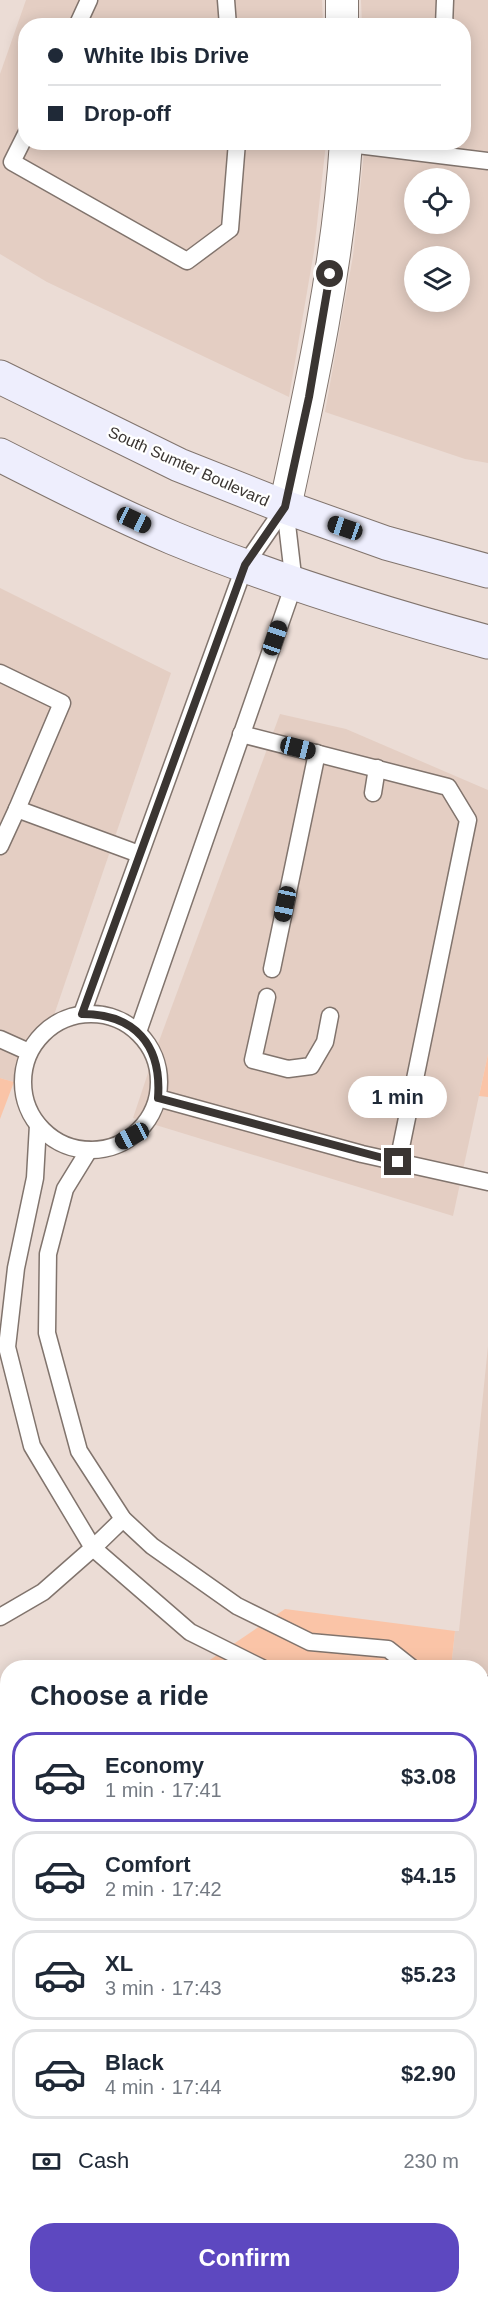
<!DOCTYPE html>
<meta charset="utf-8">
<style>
body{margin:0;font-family:Helvetica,sans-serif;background:#f6f6f7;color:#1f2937;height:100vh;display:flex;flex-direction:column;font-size:22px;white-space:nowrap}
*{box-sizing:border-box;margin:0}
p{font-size:20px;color:#747a83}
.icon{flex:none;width:33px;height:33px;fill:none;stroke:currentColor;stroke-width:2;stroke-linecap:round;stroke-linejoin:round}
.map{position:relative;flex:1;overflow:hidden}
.panel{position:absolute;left:0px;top:1660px;width:489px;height:644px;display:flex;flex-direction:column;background:#fff;border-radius:24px 24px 0 0;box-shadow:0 3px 15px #0003}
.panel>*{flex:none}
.guide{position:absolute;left:18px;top:18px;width:453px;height:132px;border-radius:24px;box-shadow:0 3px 15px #0003;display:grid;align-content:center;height:132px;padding:0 30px;background:#fff}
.controls{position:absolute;left:404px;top:168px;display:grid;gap:12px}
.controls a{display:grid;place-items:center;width:66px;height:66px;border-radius:50%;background:#fff;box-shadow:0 3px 15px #0003;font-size:30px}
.end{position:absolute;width:27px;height:27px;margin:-14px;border:8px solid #3a3532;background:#fff;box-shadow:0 0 0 3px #fff}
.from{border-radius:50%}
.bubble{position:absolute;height:42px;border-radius:21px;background:#fff;box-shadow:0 3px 15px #0003;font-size:20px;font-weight:600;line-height:42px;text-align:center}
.car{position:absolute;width:18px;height:36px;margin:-18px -9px;border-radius:8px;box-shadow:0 0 4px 2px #0007;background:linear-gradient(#222 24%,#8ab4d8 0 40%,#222 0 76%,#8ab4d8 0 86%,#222 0)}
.guide b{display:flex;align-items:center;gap:21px;height:57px;font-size:22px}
.guide b+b{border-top:2px solid #e0e1e3}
.guide i{width:15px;height:15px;background:#1f2937}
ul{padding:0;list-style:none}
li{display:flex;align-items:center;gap:18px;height:90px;margin:0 12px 9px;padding:0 18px;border:3px solid #e0e1e3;border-radius:24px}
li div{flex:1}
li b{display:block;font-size:22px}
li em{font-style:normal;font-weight:600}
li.selected{border-color:#5d48c0}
li>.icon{width:54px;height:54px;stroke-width:1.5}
h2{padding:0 30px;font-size:27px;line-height:72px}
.pay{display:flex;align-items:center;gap:15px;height:66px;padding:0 30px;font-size:22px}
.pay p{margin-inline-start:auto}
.button{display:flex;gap:12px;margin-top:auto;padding:12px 30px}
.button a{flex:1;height:69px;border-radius:24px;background:#5d48c0;color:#fff;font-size:24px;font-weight:600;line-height:69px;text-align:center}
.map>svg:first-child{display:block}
.built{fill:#e4cec3;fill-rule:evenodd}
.green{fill:#fac4a7}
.water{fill:#b97550}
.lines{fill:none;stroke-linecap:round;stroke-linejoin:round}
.service-casing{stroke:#81746d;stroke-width:19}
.minor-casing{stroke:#81746d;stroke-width:34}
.secondary-casing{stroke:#81746d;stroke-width:35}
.service{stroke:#fff;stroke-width:16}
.minor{stroke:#fff;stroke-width:32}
.secondary{stroke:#eeeefd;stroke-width:33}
.route{stroke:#3a3532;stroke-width:8}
.labels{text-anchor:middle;stroke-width:4.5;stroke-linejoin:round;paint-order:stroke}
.street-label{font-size:16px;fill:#3a3532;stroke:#fff}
</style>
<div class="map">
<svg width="488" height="2303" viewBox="0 0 488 2303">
<rect width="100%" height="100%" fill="#ebdcd5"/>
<g class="built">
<path d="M 26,0 L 322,0 L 323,25 L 26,26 L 26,142 L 326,143 L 314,251 L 289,397 L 47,282 L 0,254 L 0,74 Z"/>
<path d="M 361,0 L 488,0 L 488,463 L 465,459 L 325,412 L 353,256 L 365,143 L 464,142 L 464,26 L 362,25 ZM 414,178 L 459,178 L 459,224 L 414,224 ZM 414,256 L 459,256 L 459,302 L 414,302 Z"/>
<path d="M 0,588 L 171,673 L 53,1018 L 14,1082 L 0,1078 Z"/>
<path d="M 280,714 L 346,729 L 488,790 L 488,1054 L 453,1216 L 133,1118 L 155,1052 Z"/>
<path d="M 488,1346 L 488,2167 L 482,2164 L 482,1668 L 451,1668 L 455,1631 L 459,1631 Z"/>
<path d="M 0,1993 L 8,1993 L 7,2046 L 0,2048 Z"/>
<path d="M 0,2215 L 7,2216 L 8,2296 L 482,2296 L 482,2283 L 488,2285 L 488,2303 L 0,2303 Z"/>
</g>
<g class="green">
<path d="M 488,1054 L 488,1097 L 479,1096 Z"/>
<path d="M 0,1078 L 14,1082 L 0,1119 Z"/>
<path d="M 285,1609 L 455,1631 L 451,1668 L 198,1668 Z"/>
<path d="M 7,1797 L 8,1993 L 0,1993 L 0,1802 Z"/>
<path d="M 7,2150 L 7,2216 L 0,2215 L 0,2154 Z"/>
</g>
<g class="water">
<path d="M 7,2046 L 7,2150 L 0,2154 L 0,2048 Z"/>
<path d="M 482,2164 L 488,2167 L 488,2285 L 482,2283 Z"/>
</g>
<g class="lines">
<defs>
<g id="service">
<path d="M 226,0 L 228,26"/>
<path d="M 77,26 L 89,0"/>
<path d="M 444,26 L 445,0"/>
<path d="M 26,134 L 12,162 L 187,261 L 230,229 L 237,142"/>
<path d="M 341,143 L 488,161"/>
<path d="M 0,673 L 62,703 L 17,809"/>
<path d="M 241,734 L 448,787 L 468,820 L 398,1162"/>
<path d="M 373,793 L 377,768"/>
<path d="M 0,846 L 17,809 L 139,854"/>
<path d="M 272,969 L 317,753"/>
<path d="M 267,997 L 253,1060 L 288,1069 L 311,1066 L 325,1042 L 330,1016"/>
<path d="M 82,1014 L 245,565 L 285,507"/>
<circle cx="91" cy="1082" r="68"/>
<path d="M 138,1032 L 294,584 L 285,507"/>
<path d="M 0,1039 L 29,1052"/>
<path d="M 158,1098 L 362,1154 L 488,1182"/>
<path d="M 38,1125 L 35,1178 L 16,1268 L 7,1347 L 32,1446 L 93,1548 L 190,1632 L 262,1668"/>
<path d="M 89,1150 L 65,1189 L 48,1254 L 47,1333 L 79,1451 L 123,1519 L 152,1546 L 237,1606 L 310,1642 L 388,1649 L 412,1668"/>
<path d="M 0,1617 L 43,1592 L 93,1548 L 123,1519"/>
<path d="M 482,1684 L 488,1685"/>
</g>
<g id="minor">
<path d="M 342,0 L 342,26"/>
<path d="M 285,507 C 311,388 338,265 346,142"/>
</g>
<g id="secondary">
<path d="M 0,377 L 179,465 L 285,507 L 386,543 L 488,571"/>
<path d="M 0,455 C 57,484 114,513 173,538 C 275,580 381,613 488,642"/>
</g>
</defs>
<use href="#service" class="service-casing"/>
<use href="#minor" class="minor-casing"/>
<use href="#secondary" class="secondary-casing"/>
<use href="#service" class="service"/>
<use href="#minor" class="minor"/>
<use href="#secondary" class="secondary"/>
</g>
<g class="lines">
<path class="route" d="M 330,274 L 309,397 L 285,507 L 245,565 L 82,1014 C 135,1014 162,1045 158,1098 L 398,1162"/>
</g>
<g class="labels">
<g class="street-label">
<text transform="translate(189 466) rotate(24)" y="6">South Sumter Boulevard</text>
</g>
</g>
</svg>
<div class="controls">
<a><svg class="icon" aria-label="locate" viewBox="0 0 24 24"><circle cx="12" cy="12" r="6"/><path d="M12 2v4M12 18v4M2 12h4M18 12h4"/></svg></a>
<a><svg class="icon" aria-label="layers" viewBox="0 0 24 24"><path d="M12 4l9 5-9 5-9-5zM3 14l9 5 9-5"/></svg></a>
</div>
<i class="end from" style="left:330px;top:274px"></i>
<i class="end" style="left:398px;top:1162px"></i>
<div class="bubble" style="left:348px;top:1076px;width:99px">1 min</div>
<i class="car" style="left:134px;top:520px;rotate:115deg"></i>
<i class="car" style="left:345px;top:528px;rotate:289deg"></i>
<i class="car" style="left:275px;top:638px;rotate:19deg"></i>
<i class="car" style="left:298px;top:748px;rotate:104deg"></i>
<i class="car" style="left:285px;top:904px;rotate:192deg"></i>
<i class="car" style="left:132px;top:1136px;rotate:242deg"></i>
<div class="guide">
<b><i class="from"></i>White Ibis Drive</b>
<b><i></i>Drop-off</b>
</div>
<section class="panel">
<h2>Choose a ride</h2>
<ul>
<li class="selected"><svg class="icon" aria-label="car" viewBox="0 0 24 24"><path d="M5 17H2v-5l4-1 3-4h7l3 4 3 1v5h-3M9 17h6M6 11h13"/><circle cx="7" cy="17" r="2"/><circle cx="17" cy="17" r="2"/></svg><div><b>Economy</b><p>1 min · 17:41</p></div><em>$3.08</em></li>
<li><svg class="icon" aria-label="car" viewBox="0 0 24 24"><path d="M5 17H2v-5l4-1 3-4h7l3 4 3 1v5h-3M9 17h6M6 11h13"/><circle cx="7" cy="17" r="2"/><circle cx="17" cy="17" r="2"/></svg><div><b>Comfort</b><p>2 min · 17:42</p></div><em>$4.15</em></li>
<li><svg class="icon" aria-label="car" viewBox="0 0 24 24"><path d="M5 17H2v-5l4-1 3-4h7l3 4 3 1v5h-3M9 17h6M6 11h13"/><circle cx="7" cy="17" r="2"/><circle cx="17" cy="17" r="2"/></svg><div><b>XL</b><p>3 min · 17:43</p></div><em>$5.23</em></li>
<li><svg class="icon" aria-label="car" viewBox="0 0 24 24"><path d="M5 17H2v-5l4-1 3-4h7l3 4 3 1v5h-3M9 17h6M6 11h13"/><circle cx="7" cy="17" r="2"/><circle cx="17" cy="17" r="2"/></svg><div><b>Black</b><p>4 min · 17:44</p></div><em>$2.90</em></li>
</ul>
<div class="pay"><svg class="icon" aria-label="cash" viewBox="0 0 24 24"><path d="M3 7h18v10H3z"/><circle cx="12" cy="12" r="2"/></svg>Cash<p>230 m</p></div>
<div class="button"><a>Confirm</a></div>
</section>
</div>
